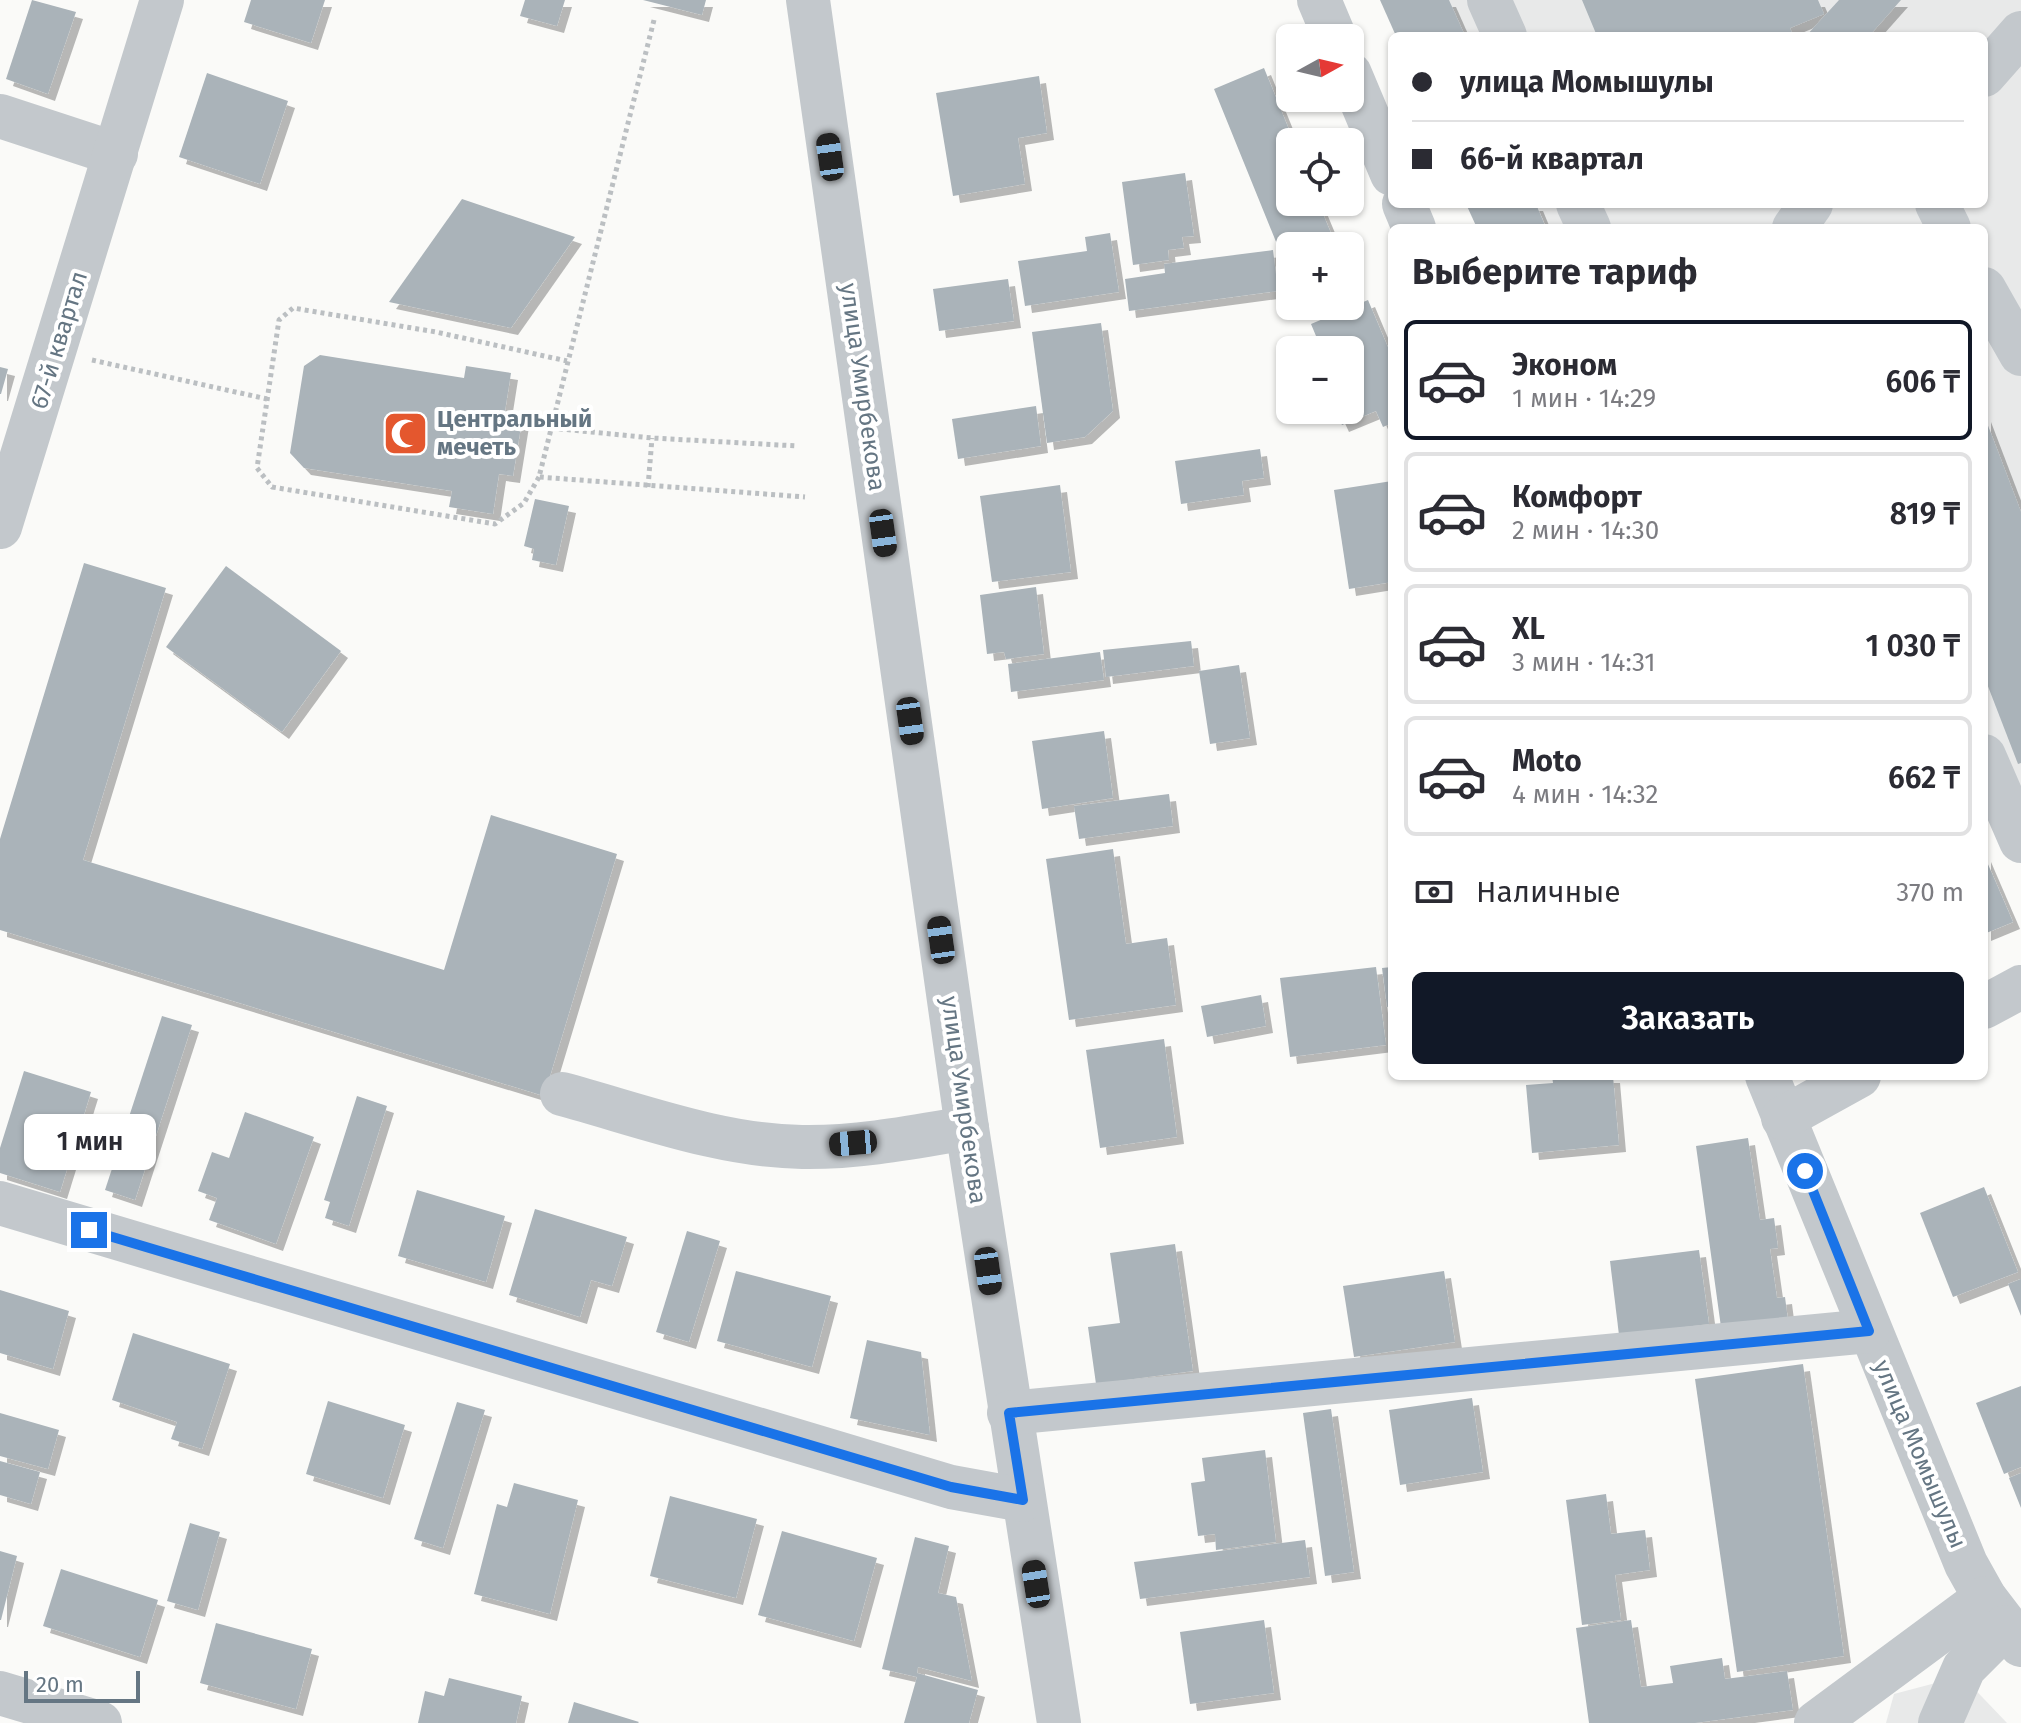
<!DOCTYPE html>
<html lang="ru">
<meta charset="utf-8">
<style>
body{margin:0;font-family:"Fira Sans",sans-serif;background:#f2f2f3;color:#2b2b33;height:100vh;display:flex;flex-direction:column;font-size:30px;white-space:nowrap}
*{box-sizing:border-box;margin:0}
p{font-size:26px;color:#7c7c81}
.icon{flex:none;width:44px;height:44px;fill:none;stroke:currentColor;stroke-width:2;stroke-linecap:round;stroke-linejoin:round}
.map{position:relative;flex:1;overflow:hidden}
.side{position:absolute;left:1388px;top:224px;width:600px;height:856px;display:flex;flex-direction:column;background:#fff;border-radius:12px;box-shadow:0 2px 6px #0004}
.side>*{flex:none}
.hud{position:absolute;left:1388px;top:32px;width:600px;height:176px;border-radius:12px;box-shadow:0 2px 6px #0004;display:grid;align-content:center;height:176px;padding:0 24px;background:#fff}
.needle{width:52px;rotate:82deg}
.fabs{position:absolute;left:1276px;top:24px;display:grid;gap:16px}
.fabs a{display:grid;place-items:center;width:88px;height:88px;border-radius:12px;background:#fff;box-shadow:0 2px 6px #0004;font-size:40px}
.scale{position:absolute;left:24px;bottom:20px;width:116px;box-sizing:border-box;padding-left:8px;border:4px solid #657683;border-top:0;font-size:22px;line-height:28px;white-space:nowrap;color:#657683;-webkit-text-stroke:6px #fff;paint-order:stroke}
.end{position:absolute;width:36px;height:36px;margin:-18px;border:10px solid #1a73e8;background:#fff;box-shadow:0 0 0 4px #fff}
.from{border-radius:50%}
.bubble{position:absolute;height:56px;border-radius:12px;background:#fff;box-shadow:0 2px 6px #0004;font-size:26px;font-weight:600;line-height:56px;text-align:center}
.car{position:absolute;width:24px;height:48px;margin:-24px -12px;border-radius:10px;box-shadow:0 0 6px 2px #0007;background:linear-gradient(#222 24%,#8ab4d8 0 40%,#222 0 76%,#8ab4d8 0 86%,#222 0)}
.hud b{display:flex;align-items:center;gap:28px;height:76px;font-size:30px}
.hud b+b{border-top:2px solid #e1e1e2}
.hud i{width:20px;height:20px;background:#2b2b33}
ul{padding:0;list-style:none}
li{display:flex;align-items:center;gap:24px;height:120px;margin:0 16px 12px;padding:0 8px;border:4px solid #e1e1e2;border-radius:12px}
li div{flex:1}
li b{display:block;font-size:30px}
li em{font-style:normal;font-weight:600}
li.active{border-color:#111827}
li>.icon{width:72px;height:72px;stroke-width:1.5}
h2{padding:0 24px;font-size:36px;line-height:96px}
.pay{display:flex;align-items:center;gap:20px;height:88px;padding:0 24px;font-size:30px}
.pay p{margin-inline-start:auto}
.action{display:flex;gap:16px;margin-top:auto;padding:16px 24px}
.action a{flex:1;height:92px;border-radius:12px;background:#111827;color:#fff;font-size:32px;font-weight:600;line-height:92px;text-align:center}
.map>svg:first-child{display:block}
.built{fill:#e8e9e9}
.building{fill:#aab3b9;filter:url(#shadow)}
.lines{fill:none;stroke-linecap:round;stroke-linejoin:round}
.path{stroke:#bbbfc2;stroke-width:5;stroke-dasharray:4 4;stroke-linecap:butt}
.minor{stroke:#c3c8cc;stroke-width:44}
.route{stroke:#1a73e8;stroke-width:10}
.labels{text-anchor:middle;stroke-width:8;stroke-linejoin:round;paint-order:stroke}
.street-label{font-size:24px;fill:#657683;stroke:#fff}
.poi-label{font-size:24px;font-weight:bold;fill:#657683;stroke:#fff;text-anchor:start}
</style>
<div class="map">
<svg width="2021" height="1723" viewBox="0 0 2021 1723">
<defs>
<filter id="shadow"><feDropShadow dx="7" dy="7" stdDeviation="0" flood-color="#0004"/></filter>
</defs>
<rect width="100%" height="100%" fill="#fafaf8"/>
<g class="built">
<path d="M 1442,0 L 2021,0 L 2021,862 L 1984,773 L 1984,228 L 1547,228 L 1536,204 L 1984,204 L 1984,36 L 1458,36 Z"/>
<path d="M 1962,1676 L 2007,1723 L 1886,1723 L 1894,1694 Z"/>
</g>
<g class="building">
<path d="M 32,0 L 76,12 L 48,94 L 6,79 Z"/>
<path d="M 251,0 L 325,0 L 311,43 L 244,22 Z"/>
<path d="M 525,0 L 565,0 L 557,26 L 520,16 Z"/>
<path d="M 643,0 L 706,0 L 702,15 Z"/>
<path d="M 1380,0 L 1449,0 L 1465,36 L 1396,36 Z"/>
<path d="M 1582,0 L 1818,0 L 1824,14 L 1790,28 L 1793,36 L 1597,36 Z"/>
<path d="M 1839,0 L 1901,0 L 1869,36 L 1806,36 Z"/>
<path d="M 1264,68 L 1294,142 L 1290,142 L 1290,202 L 1318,202 L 1333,238 L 1313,246 L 1290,246 L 1290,256 L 1283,259 L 1214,89 Z"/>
<path d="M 207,73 L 288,101 L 260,184 L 179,157 Z"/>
<path d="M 1039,76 L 1047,133 L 1018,138 L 1025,184 L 953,196 L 936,93 Z"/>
<path d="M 1185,173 L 1194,236 L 1182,237 L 1184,248 L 1168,250 L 1169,260 L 1133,265 L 1122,182 Z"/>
<path d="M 462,199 L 575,237 L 511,328 L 389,302 Z"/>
<path d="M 1466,204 L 1536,204 L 1546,228 L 1477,228 Z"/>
<path d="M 1110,233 L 1119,292 L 1025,306 L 1018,261 L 1087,251 L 1085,237 Z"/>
<path d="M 1273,250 L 1278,291 L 1129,311 L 1125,279 L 1165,273 L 1164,264 Z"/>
<path d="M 1008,279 L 1014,321 L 939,331 L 933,289 Z"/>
<path d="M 1368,300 L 1392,357 L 1392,423 L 1383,427 L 1376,411 L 1342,425 L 1335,410 L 1350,410 L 1350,350 L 1291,347 L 1316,336 L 1311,324 Z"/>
<path d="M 1101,323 L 1113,411 L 1085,437 L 1047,443 L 1032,332 Z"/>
<path d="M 320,355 L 464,378 L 466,366 L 511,373 L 505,411 L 523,414 L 513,476 L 499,474 L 493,514 L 449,507 L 452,491 L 304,468 L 290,453 L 304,366 Z"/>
<path d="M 0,367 L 8,369 L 1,394 L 0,394 Z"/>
<path d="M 1036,406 L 1041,446 L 958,459 L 952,419 Z"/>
<path d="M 1984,415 L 2021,512 L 2021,763 L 2018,764 L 1984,676 Z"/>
<path d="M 1260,449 L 1264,478 L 1242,481 L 1244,495 L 1181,504 L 1175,461 Z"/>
<path d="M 1392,481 L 1392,582 L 1349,589 L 1334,490 Z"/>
<path d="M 1060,485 L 1071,572 L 992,582 L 980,496 Z"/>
<path d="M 535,499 L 569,506 L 556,565 L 532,560 L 534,549 L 524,546 Z"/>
<path d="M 84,563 L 166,588 L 83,860 L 444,970 L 491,815 L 617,854 L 544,1096 L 0,930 L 0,839 Z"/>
<path d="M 226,566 L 341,651 L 282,732 L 166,647 Z"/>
<path d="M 1036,587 L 1044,654 L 1006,659 L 1004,652 L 987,654 L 980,595 Z"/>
<path d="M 1191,641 L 1194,666 L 1106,677 L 1103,650 Z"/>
<path d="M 1100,652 L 1104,680 L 1011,692 L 1008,664 Z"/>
<path d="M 1239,665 L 1250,738 L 1210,744 L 1199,671 Z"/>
<path d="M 1104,731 L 1113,798 L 1042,809 L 1032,741 Z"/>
<path d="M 1169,794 L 1173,826 L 1079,839 L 1074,806 Z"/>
<path d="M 1113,849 L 1126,944 L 1167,938 L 1176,1005 L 1069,1020 L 1046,859 Z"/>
<path d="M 1984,855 L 2013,922 L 1984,934 Z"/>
<path d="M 1376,967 L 1386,1045 L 1290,1057 L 1280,978 Z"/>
<path d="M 1392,967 L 1392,1006 L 1387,1007 L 1382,968 Z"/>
<path d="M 1261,995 L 1266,1026 L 1207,1037 L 1201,1006 Z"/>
<path d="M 162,1016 L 192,1025 L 135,1200 L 105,1190 Z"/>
<path d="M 1164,1039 L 1177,1137 L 1100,1148 L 1086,1050 Z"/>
<path d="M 24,1071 L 91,1092 L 60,1192 L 0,1173 L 0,1148 Z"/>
<path d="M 1552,1076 L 1613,1076 L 1619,1145 L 1532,1153 L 1526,1085 L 1553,1083 Z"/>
<path d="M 357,1096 L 387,1106 L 349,1226 L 325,1218 L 330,1202 L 324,1200 Z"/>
<path d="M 245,1112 L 314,1137 L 276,1244 L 209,1220 L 217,1198 L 198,1191 L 212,1152 L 229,1158 Z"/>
<path d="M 1748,1138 L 1760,1220 L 1774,1218 L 1778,1248 L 1770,1249 L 1777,1298 L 1785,1297 L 1789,1328 L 1721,1327 L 1696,1146 Z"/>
<path d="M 1984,1187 L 2018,1272 L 1953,1297 L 1920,1213 Z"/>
<path d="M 417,1190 L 505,1216 L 486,1282 L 398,1256 Z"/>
<path d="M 535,1209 L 627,1237 L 612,1286 L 591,1280 L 580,1317 L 509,1295 Z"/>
<path d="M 687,1231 L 720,1241 L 689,1342 L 656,1332 Z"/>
<path d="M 1175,1244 L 1193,1371 L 1096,1384 L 1088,1327 L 1120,1323 L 1110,1253 Z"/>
<path d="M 1699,1250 L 1709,1324 L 1619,1335 L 1610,1261 Z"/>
<path d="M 736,1271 L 831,1296 L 812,1367 L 717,1341 Z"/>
<path d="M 1444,1271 L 1455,1342 L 1354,1357 L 1343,1286 Z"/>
<path d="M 2021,1279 L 2021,1316 L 2008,1284 Z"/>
<path d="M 0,1290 L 69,1311 L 53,1369 L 0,1353 Z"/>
<path d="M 133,1333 L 230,1364 L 202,1449 L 171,1439 L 177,1422 L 112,1400 Z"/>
<path d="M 867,1340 L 921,1352 L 930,1435 L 850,1418 Z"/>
<path d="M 1803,1364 L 1844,1656 L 1737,1672 L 1695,1379 Z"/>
<path d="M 2021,1386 L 2021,1467 L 2004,1474 L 1976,1403 Z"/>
<path d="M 1472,1398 L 1483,1472 L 1400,1485 L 1389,1410 Z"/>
<path d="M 328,1401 L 405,1425 L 383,1498 L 306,1474 Z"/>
<path d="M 457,1402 L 485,1410 L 443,1548 L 414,1539 Z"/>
<path d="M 1331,1409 L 1354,1572 L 1325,1576 L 1303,1413 Z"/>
<path d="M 0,1413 L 59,1430 L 48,1469 L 0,1456 Z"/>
<path d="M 1265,1450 L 1276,1542 L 1216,1550 L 1215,1534 L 1198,1536 L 1191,1483 L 1205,1481 L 1202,1458 Z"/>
<path d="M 0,1461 L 40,1472 L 31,1504 L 0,1495 Z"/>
<path d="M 2021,1473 L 2021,1508 L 2009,1478 Z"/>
<path d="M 514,1483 L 578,1500 L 550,1614 L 474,1594 L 497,1504 L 507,1507 Z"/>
<path d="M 1606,1494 L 1611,1534 L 1645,1530 L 1650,1570 L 1615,1575 L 1621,1620 L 1582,1625 L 1566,1500 Z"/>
<path d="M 670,1496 L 757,1519 L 736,1598 L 650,1576 Z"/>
<path d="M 190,1523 L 220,1532 L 198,1610 L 167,1601 Z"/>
<path d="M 782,1531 L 877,1558 L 854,1641 L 758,1615 Z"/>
<path d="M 915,1537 L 949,1546 L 938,1593 L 956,1597 L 972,1681 L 918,1667 L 917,1673 L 978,1690 L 969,1723 L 904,1723 L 917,1677 L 882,1669 Z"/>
<path d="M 1305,1540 L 1310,1577 L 1140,1599 L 1134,1562 Z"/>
<path d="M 0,1551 L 17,1556 L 1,1620 L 0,1620 Z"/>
<path d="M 61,1569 L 158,1600 L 140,1657 L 43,1626 Z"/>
<path d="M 1264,1620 L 1274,1693 L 1190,1704 L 1180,1632 Z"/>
<path d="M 1631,1620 L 1641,1687 L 1673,1683 L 1670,1666 L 1722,1658 L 1725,1679 L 1787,1671 L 1793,1710 L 1695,1723 L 1589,1723 L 1576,1628 Z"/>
<path d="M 216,1623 L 312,1649 L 296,1709 L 200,1683 Z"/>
<path d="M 449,1678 L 522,1696 L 516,1723 L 418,1723 L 425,1691 L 444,1696 Z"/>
<path d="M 574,1702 L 639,1722 L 638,1723 L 568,1723 Z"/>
</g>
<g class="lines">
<g class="path">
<path d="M 654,20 L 539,477 L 805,497"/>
<path d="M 92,360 L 267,399"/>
<path d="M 551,428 L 652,438 L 798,446"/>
<path d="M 539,477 L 524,503 L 495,524 L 272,487 L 257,468 L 279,320 L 293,308 L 436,332 L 567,361"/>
<path d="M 648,487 L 652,438"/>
</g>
<g class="minor">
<path d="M 808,0 L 967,1128 L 1059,1723"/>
<path d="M 1319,0 L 1335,38"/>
<path d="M 1489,0 L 1505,36"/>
<path d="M 1350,74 L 1392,174"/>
<path d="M 1984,75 L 2021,33"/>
<path d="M 0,116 L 116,154"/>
<path d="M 1404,204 L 1414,228"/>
<path d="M 1578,204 L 1589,228"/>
<path d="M 1937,204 L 1949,228"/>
<path d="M 1794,228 L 1811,204"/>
<path d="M 1984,289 L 2021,354"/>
<path d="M 0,527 L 162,0"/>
<path d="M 1984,756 L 2021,841"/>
<path d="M 1984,1007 L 2021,987"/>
<path d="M 1767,1076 L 1966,1564 L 1985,1598 L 2021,1645"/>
<path d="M 562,1094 C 640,1115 721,1146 802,1147 C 857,1148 914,1137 967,1128"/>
<path d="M 1783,1118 L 1859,1076"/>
<path d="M 0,1203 L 951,1487 L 1023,1500"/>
<path d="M 1009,1413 L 1869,1331"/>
<path d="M 0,1693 L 100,1723"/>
<path d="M 1816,1723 L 1985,1598"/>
<path d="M 1940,1723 L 1964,1668 L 2005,1627"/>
</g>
</g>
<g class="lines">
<path class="route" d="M 89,1230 L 951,1487 L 1023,1500 L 1009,1413 L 1869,1331 L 1805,1171"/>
</g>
<defs>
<symbol id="mosque-square" viewBox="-11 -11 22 22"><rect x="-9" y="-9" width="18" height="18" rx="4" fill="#e4572e" stroke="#fff"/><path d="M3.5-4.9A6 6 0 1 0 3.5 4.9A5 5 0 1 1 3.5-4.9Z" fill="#fff"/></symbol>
</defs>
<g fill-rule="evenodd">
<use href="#mosque-square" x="380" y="408" width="51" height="51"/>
</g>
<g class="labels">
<g class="street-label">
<text transform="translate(59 340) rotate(-73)" y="8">67-й квартал</text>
<text transform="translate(863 387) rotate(82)" y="8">улица Умирбекова</text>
<text transform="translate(964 1100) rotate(82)" y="8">улица Умирбекова</text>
<text transform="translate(1920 1454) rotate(67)" y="8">улица Момышулы</text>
</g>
<g class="poi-label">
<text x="437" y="427">Центральный<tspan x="437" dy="28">мечеть</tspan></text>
</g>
</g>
</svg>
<div class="fabs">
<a><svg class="needle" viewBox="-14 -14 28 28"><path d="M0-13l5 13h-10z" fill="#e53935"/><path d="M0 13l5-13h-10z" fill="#7c7c81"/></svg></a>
<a><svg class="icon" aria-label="locate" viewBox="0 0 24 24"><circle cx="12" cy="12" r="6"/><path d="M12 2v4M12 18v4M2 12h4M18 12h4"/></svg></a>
<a>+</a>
<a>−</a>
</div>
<div class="scale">20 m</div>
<i class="end from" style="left:1805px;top:1171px"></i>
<i class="end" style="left:89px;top:1230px"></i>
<div class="bubble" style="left:24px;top:1114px;width:132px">1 мин</div>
<i class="car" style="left:830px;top:157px;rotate:352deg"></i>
<i class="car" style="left:883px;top:533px;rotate:172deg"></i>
<i class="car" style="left:910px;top:721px;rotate:172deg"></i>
<i class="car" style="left:941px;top:940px;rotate:352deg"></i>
<i class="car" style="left:853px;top:1143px;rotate:265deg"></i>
<i class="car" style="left:988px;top:1271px;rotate:172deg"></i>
<i class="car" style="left:1036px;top:1584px;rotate:351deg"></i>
<div class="hud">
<b><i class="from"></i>улица Момышулы</b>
<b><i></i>66-й квартал</b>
</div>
<section class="side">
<h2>Выберите тариф</h2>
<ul>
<li class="active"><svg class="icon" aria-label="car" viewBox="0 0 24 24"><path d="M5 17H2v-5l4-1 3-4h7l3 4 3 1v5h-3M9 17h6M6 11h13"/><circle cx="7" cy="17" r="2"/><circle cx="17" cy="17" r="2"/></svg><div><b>Эконом</b><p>1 мин · 14:29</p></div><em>606 ₸</em></li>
<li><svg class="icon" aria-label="car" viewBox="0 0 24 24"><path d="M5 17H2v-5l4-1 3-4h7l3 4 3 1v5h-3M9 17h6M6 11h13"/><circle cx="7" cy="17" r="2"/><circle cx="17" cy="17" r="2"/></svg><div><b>Комфорт</b><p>2 мин · 14:30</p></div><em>819 ₸</em></li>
<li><svg class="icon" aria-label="car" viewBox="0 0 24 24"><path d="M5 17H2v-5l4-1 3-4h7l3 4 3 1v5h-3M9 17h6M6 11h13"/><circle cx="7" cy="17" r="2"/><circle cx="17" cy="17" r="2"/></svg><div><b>XL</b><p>3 мин · 14:31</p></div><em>1 030 ₸</em></li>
<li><svg class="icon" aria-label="car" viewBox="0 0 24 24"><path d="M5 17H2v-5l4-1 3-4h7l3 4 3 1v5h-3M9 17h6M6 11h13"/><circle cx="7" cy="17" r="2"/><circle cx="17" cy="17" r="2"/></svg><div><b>Moto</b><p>4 мин · 14:32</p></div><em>662 ₸</em></li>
</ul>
<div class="pay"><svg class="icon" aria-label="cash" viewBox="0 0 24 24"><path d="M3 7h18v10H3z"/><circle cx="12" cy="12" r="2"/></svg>Наличные<p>370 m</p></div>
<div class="action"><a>Заказать</a></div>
</section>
</div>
